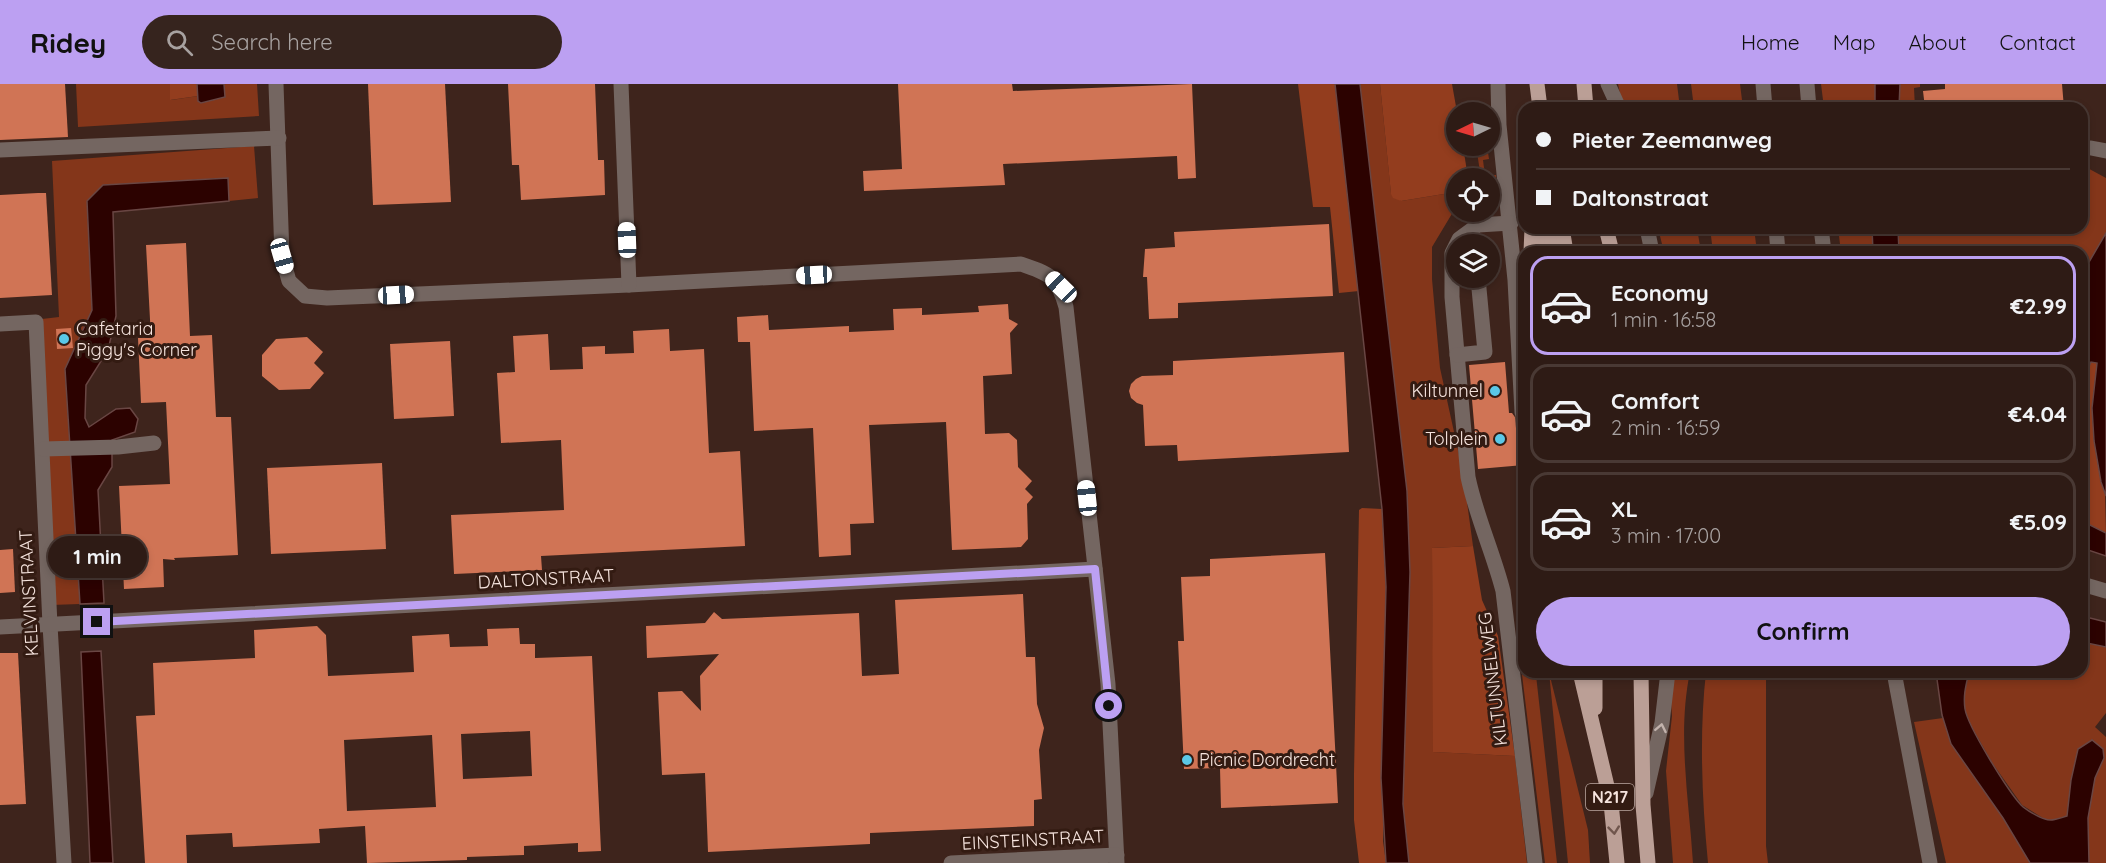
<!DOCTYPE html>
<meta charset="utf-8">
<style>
body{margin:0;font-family:Quicksand,sans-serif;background:#36241e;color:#f1f3f6;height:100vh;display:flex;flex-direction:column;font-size:22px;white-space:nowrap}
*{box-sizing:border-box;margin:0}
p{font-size:20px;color:#a7a1a0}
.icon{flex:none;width:33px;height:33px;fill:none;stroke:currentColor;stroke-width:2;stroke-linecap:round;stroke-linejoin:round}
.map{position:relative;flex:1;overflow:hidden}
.side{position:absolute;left:1518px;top:162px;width:570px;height:432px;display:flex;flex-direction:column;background:#2e1b15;border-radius:18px;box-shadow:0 3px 9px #0003,0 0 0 2px #493934}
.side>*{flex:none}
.hud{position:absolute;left:1518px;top:18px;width:570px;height:132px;border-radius:18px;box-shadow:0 3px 9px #0003,0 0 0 2px #493934;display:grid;align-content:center;height:132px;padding:0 18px;background:#2e1b15}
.needle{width:39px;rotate:265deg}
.controls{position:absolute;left:1446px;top:18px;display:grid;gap:12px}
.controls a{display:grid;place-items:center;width:54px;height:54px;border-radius:50%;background:#2e1b15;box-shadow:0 3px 9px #0003,0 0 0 2px #493934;font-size:30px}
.end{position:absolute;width:27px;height:27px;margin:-14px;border:8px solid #bca0f2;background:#111;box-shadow:0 0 0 3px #111}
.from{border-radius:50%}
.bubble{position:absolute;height:42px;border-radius:21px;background:#2e1b15;box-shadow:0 3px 9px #0003,0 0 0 2px #493934;font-size:20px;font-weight:800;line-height:42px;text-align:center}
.car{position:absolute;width:18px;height:36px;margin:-18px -9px;border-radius:8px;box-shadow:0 0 4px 2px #0007;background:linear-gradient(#fff 24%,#345 0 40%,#fff 0 76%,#345 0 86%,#fff 0)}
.hud b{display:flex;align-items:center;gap:21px;height:57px;font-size:22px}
.hud b+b{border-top:2px solid #493934}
.hud i{width:15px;height:15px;background:#f1f3f6}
ul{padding:10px 0 0;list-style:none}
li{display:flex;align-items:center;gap:18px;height:99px;margin:0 12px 9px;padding:0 6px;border:3px solid #493934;border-radius:18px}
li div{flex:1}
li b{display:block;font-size:22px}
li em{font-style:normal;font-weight:800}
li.on{border-color:#bca0f2}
li>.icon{width:54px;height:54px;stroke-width:1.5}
.primary-button{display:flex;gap:12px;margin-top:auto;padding:12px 18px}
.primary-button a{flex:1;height:69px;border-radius:36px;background:#bca0f2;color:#111;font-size:24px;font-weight:800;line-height:69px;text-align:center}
header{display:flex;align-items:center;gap:36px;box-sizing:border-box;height:84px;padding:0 30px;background:#bca0f2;color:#111}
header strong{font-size:28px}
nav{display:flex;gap:33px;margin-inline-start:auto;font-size:21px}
.search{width:420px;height:54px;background:#36241e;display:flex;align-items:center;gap:15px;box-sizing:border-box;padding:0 21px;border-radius:33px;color:#a7a1a0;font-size:22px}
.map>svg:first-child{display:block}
.green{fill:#84361a}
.forest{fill:#933d1e}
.water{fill:#2c0200;stroke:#694643;stroke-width:1.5}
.building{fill:#d07455;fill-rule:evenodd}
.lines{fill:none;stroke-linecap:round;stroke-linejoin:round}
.minor-tunnel{stroke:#5a4139;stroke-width:15;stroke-dasharray:15 8;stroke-linecap:butt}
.minor{stroke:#746661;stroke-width:15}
.major{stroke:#bb9f96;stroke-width:15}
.oneway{stroke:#c2b2ac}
.oneway2{stroke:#70564d}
.route{stroke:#bca0f2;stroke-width:8}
.poi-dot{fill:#5bc8e7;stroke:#331b12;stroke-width:2}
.labels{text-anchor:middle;stroke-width:6;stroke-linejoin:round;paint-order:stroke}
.shield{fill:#331b12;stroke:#bca8a1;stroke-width:1.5}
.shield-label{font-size:16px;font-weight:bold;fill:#f6e4de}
.poi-label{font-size:18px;fill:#f6e4de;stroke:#331b12;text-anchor:start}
.street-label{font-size:18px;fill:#f6e4de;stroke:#331b12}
</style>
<header>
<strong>Ridey</strong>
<div class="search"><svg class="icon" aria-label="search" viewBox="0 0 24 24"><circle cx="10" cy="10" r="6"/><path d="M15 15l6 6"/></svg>Search here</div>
<nav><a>Home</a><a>Map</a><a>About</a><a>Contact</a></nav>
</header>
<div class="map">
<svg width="2106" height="779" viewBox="0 0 2106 779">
<rect width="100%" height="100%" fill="#3e241c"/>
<g class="green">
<path d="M 76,0 L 170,0 L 171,16 L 198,12 L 198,17 L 224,13 L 224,0 L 257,0 L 259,32 L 78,43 Z"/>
<path d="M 1360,0 L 1380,0 L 1391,109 L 1401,117 L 1456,108 L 1456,123 L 1432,163 L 1432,195 L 1440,284 L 1463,389 L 1473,462 L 1432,464 L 1434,668 L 1515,672 L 1527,779 L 1409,779 L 1403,720 L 1410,488 Z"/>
<path d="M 1618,0 L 1677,0 L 1680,24 L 1623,24 Z"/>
<path d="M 1691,0 L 1740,0 L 1743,24 L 1694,24 Z"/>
<path d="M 1821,0 L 1875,0 L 1875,24 L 1824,24 Z"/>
<path d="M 1900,0 L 1920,0 L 1920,3 L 1914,4 L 1915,24 L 1899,24 Z"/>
<path d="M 254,62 L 258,114 L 229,117 L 227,94 L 104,101 L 87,117 L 92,226 L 65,285 L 80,520 L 51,521 L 42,235 L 59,233 L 52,77 Z"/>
<path d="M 1476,62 L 1487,62 L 1489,75 L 1483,76 L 1485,92 L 1496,91 L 1497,109 L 1490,123 L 1490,94 L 1481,94 Z"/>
<path d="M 2082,81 L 2106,94 L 2106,149 L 2082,190 L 2082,168 L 1899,168 L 1898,144 L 2082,144 Z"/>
<path d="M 1658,144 L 1697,144 L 1701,168 L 1664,168 Z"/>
<path d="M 1710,144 L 1754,144 L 1757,168 L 1713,168 Z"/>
<path d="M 1838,144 L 1872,144 L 1873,168 L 1841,168 Z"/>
<path d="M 2082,558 L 2106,563 L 2106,629 L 2095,643 L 2106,653 L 2106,779 L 2084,779 L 2046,736 L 2022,721 L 1993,680 L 1970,640 L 1965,626 L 1964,609 L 1969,588 L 2082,588 Z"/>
<path d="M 1520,574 L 1524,578 L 1524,588 L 1533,588 L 1536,591 L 1557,779 L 1545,779 Z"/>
<path d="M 1549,588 L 1588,746 L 1590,779 L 1568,779 Z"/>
<path d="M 1673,588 L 1690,588 C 1677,650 1689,716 1693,779 L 1673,779 L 1666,687 L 1672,632 L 1670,605 Z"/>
<path d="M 1706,588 L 1766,588 L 1766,762 L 1768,779 L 1708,779 C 1702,716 1699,651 1706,588 Z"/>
<path d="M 1943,634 L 1951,660 L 2003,734 L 2030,779 L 1946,779 L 1914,638 Z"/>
</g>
<g class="forest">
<path d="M 170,0 L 197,0 L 198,12 L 170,16 Z"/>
<path d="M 1298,0 L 1335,0 L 1359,207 L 1339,209 L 1330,123 L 1313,123 Z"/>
<path d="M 1380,0 L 1452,0 L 1457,28 L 1456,62 L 1463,62 L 1468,94 L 1456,94 L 1456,108 L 1401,117 L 1393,114 L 1391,110 Z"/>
<path d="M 2091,278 L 2097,279 L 2092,324 L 2094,357 L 2101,398 L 2105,406 L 2106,449 L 2082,437 L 2082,298 Z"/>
<path d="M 1362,424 L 1382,425 L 1386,503 L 1383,757 L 1386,779 L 1359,779 L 1354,736 L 1354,690 L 1359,426 Z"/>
<path d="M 1473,462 L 1482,516 L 1498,552 L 1515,672 L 1433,668 L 1432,464 Z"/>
</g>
<g class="water">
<path d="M 197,0 L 224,0 L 225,13 L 201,19 L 198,17 Z"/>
<path d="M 1335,0 L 1360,0 L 1407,407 L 1410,488 L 1403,720 L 1409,779 L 1386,779 L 1381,694 L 1386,503 L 1382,425 Z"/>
<path d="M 1875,0 L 1900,0 L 1899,24 L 1875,24 Z"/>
<path d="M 228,94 L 229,117 L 113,128 L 116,232 L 108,266 L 86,301 L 85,334 L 89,343 L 116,325 L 130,324 L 138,335 L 135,348 L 112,356 L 112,383 L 98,406 L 104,519 L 80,520 L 65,285 L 92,226 L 87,117 L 103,101 Z"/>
<path d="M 1872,144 L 1898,144 L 1899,168 L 1873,168 Z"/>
<path d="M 2106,149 L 2106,412 L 2101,398 L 2094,357 L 2092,324 L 2097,279 L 2091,278 L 2082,298 L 2082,190 Z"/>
<path d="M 2082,437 L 2106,449 L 2106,472 L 2082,464 Z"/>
<path d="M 2082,532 L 2106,538 L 2106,563 L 2082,558 Z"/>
<path d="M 101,567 L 113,779 L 90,779 L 81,568 Z"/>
<path d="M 1936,588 L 1969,588 C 1966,601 1963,611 1965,625 C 1968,643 2008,707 2021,721 C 2026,726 2038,733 2045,735 C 2052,738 2060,734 2067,732 L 2071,696 L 2078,665 L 2092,656 L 2103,665 L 2104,674 L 2095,694 L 2088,734 L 2089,779 L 2030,779 L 2003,734 L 1951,660 L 1942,631 Z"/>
</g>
<g class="building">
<path d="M 0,0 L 65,0 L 68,53 L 0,56 Z"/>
<path d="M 368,0 L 445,0 L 451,118 L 373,121 Z"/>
<path d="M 508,0 L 595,0 L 598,76 L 604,76 L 605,111 L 521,116 L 519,81 L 512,81 Z"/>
<path d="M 898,0 L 1012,0 L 1013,7 L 1192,0 L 1196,94 L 1178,95 L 1177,72 L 1003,80 L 1005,101 L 864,107 L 863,87 L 902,85 Z"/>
<path d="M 1945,0 L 2062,0 L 2064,24 L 1925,24 L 1923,7 L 1945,5 Z"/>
<path d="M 38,109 L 46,109 L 52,211 L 0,214 L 0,111 Z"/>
<path d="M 1329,140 L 1333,212 L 1178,219 L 1178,234 L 1149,235 L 1147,193 L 1143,193 L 1145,165 L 1175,163 L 1174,148 Z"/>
<path d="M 186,159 L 190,252 L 212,251 L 216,333 L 231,333 L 238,471 L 174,474 L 175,476 L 163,475 L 164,503 L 124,505 L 119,402 L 170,400 L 166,318 L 141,319 L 138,254 L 151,254 L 146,161 Z"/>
<path d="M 1008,220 L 1009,235 L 1018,240 L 1010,249 L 1012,290 L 983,292 L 985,350 L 1009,349 L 1017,356 L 1018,383 L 1032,397 L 1025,405 L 1033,413 L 1027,420 L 1028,455 L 1021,463 L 952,466 L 946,338 L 869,341 L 874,439 L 850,440 L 851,471 L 819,473 L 813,344 L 754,347 L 750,258 L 738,258 L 737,233 L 768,231 L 769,246 L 849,242 L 849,248 L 894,246 L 893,225 L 922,224 L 922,231 L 979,228 L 978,222 Z"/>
<path d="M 71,244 L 73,264 L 57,265 L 56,245 Z"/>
<path d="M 669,245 L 670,267 L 704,265 L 709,369 L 740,367 L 745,462 L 541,472 L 542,486 L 454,490 L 451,431 L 564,426 L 561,356 L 501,359 L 497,289 L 515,288 L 513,252 L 548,250 L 550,286 L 583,285 L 582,263 L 605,262 L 605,270 L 634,269 L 633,247 Z"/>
<path d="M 307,253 L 323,268 L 314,279 L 324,289 L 310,305 L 279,306 L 262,292 L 262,271 L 276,255 Z"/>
<path d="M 450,257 L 454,332 L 394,335 L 390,260 Z"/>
<path d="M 1344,268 L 1349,368 L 1178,377 L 1177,361 L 1145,362 L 1143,321 L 1137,319 L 1131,314 L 1129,307 L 1131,300 L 1136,295 L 1142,292 L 1173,291 L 1173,277 Z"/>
<path d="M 1505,278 L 1509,329 L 1512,329 L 1517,336 L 1524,337 L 1524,381 L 1478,385 L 1469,281 Z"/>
<path d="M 382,379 L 386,465 L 271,470 L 267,384 Z"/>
<path d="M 13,465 L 15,508 L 0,509 L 0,466 Z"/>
<path d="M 1325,469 L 1338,719 L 1221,724 L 1220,684 L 1184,685 L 1178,557 L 1184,557 L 1181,493 L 1210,492 L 1210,475 Z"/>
<path d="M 1023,510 L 1026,573 L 1035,573 L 1037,620 L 1044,644 L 1039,666 L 1042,715 L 1034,716 L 1034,742 L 870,749 L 870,760 L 708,768 L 705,689 L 662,691 L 658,608 L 682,607 L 701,627 L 700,592 L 719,570 L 647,574 L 646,542 L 705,539 L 714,528 L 722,535 L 859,529 L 862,592 L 899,590 L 895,516 Z"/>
<path d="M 317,542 L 326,551 L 328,592 L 414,588 L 412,552 L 449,550 L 450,563 L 488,562 L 487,545 L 519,544 L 520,560 L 535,560 L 535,574 L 592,572 L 601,767 L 578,768 L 578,759 L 524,762 L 524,771 L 467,773 L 467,776 L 367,779 L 365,742 L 319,745 L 320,759 L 233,763 L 232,749 L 186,751 L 187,779 L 145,779 L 136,632 L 155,631 L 153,579 L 255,574 L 254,546 ZM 530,647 L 532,692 L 463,695 L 461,650 ZM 432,651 L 436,723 L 347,727 L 344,656 Z"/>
<path d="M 0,569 L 18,569 L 26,720 L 0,721 Z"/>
</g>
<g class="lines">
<path class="minor-tunnel" d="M 1522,328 L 1524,350"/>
<g class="minor">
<path d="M 276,0 L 282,172 L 289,197 L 305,212 L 327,214 L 629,201 L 1021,180 C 1050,190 1058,193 1066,223 L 1108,600 L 1117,779"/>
<path d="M 621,0 L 629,201"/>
<path d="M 1498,0 L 1499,41 L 1515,196 L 1522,328"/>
<path d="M 1608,0 L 1619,24"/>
<path d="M 1763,0 L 1765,24"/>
<path d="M 1807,0 L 1809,24"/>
<path d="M 2091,64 L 2106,67"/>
<path d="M 0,66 L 279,54"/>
<path d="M 1511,139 L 1478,141 L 1459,155 L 1452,169 L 1452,213 L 1468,393 C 1476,432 1493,468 1503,507 L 1535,779"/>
<path d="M 1647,144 L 1652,168"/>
<path d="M 1776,144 L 1778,168"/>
<path d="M 1821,144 L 1824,168"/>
<path d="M 0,240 L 36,238 L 50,541 L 64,779"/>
<path d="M 1457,271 L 1485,268 L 1478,194"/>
<path d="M 43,365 L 118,363 L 154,359"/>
<path d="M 2082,500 L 2106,507"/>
<path d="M 0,543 L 1095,485"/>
<path d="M 1894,588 L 1930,779"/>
<path d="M 1646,709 L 1662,639 L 1668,588"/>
<path d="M 951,779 L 1117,771"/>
</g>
<g class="major">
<path d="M 1537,0 L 1540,24"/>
<path d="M 1584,0 L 1586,24"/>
<path d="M 1541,144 L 1542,168"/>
<path d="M 1551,144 L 1553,168"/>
<path d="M 1562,144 L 1566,168"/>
<path d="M 1606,144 L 1612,168"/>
<path d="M 1531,168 L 1532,144"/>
<path d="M 1580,588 L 1611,719 L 1617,779"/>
<path d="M 1595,588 L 1595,624"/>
<path d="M 1641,588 L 1643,721 L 1648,779"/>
</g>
</g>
<defs><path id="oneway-chevron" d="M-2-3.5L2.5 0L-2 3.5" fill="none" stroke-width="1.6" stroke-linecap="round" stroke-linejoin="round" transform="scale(1.5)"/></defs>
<use class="oneway" href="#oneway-chevron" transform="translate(1661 644) rotate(-79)"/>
<use class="oneway2" href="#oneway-chevron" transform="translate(1614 746) rotate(84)"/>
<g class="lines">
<path class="route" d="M 97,538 L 1095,485 L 1109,622"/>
</g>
<g class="poi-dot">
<circle cx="64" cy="255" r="6"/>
<circle cx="1495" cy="307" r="6"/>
<circle cx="1500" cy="355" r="6"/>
<circle cx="1187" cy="676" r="6"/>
</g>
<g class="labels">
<rect class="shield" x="1586" y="700" width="48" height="26" rx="4.5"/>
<g class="shield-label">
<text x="1610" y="719">N217</text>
</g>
<g class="poi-label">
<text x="76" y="251">Cafetaria<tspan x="76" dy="21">Piggy's Corner</tspan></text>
<text x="1483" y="313" text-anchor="end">Kiltunnel</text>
<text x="1488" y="361" text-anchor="end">Tolplein</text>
<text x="1199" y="682">Picnic Dordrecht</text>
</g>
<g class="street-label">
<text transform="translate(546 495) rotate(-3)" y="6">DALTONSTRAAT</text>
<text transform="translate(29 509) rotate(-93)" y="6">KELVINSTRAAT</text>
<text transform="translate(1493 595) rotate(-97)" y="6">KILTUNNELWEG</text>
<text transform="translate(1033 756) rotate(-3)" y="6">EINSTEINSTRAAT</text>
</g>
</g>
</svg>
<div class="controls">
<a><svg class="needle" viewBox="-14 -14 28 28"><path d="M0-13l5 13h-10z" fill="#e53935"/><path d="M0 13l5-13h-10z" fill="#a7a1a0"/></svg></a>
<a><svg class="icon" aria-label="locate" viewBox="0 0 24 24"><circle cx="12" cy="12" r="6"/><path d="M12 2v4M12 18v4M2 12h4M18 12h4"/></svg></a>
<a><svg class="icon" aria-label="layers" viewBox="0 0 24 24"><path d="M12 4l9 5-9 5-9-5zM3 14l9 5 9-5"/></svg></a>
</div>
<i class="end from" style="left:1109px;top:622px"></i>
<i class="end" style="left:97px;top:538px"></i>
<div class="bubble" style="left:48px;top:452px;width:99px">1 min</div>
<i class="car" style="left:627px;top:156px;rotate:358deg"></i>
<i class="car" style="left:282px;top:172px;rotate:164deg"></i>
<i class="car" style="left:814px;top:191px;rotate:267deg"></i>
<i class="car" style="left:1061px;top:203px;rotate:314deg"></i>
<i class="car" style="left:396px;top:211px;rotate:87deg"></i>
<i class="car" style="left:1087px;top:414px;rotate:354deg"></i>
<div class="hud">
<b><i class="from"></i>Pieter Zeemanweg</b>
<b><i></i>Daltonstraat</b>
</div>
<section class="side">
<ul>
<li class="on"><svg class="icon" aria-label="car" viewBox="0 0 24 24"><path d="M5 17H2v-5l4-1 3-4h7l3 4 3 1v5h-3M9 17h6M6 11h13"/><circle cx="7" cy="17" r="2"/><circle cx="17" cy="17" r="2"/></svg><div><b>Economy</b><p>1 min · 16:58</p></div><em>€2.99</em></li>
<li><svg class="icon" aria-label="car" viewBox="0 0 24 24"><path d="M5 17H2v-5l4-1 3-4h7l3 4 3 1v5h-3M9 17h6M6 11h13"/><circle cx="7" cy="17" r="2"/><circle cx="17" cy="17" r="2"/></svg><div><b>Comfort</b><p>2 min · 16:59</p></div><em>€4.04</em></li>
<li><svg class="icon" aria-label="car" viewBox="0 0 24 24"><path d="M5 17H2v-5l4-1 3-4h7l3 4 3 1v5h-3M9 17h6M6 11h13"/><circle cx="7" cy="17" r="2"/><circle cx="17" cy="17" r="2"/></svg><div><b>XL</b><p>3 min · 17:00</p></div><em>€5.09</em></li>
</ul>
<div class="primary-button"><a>Confirm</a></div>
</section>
</div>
